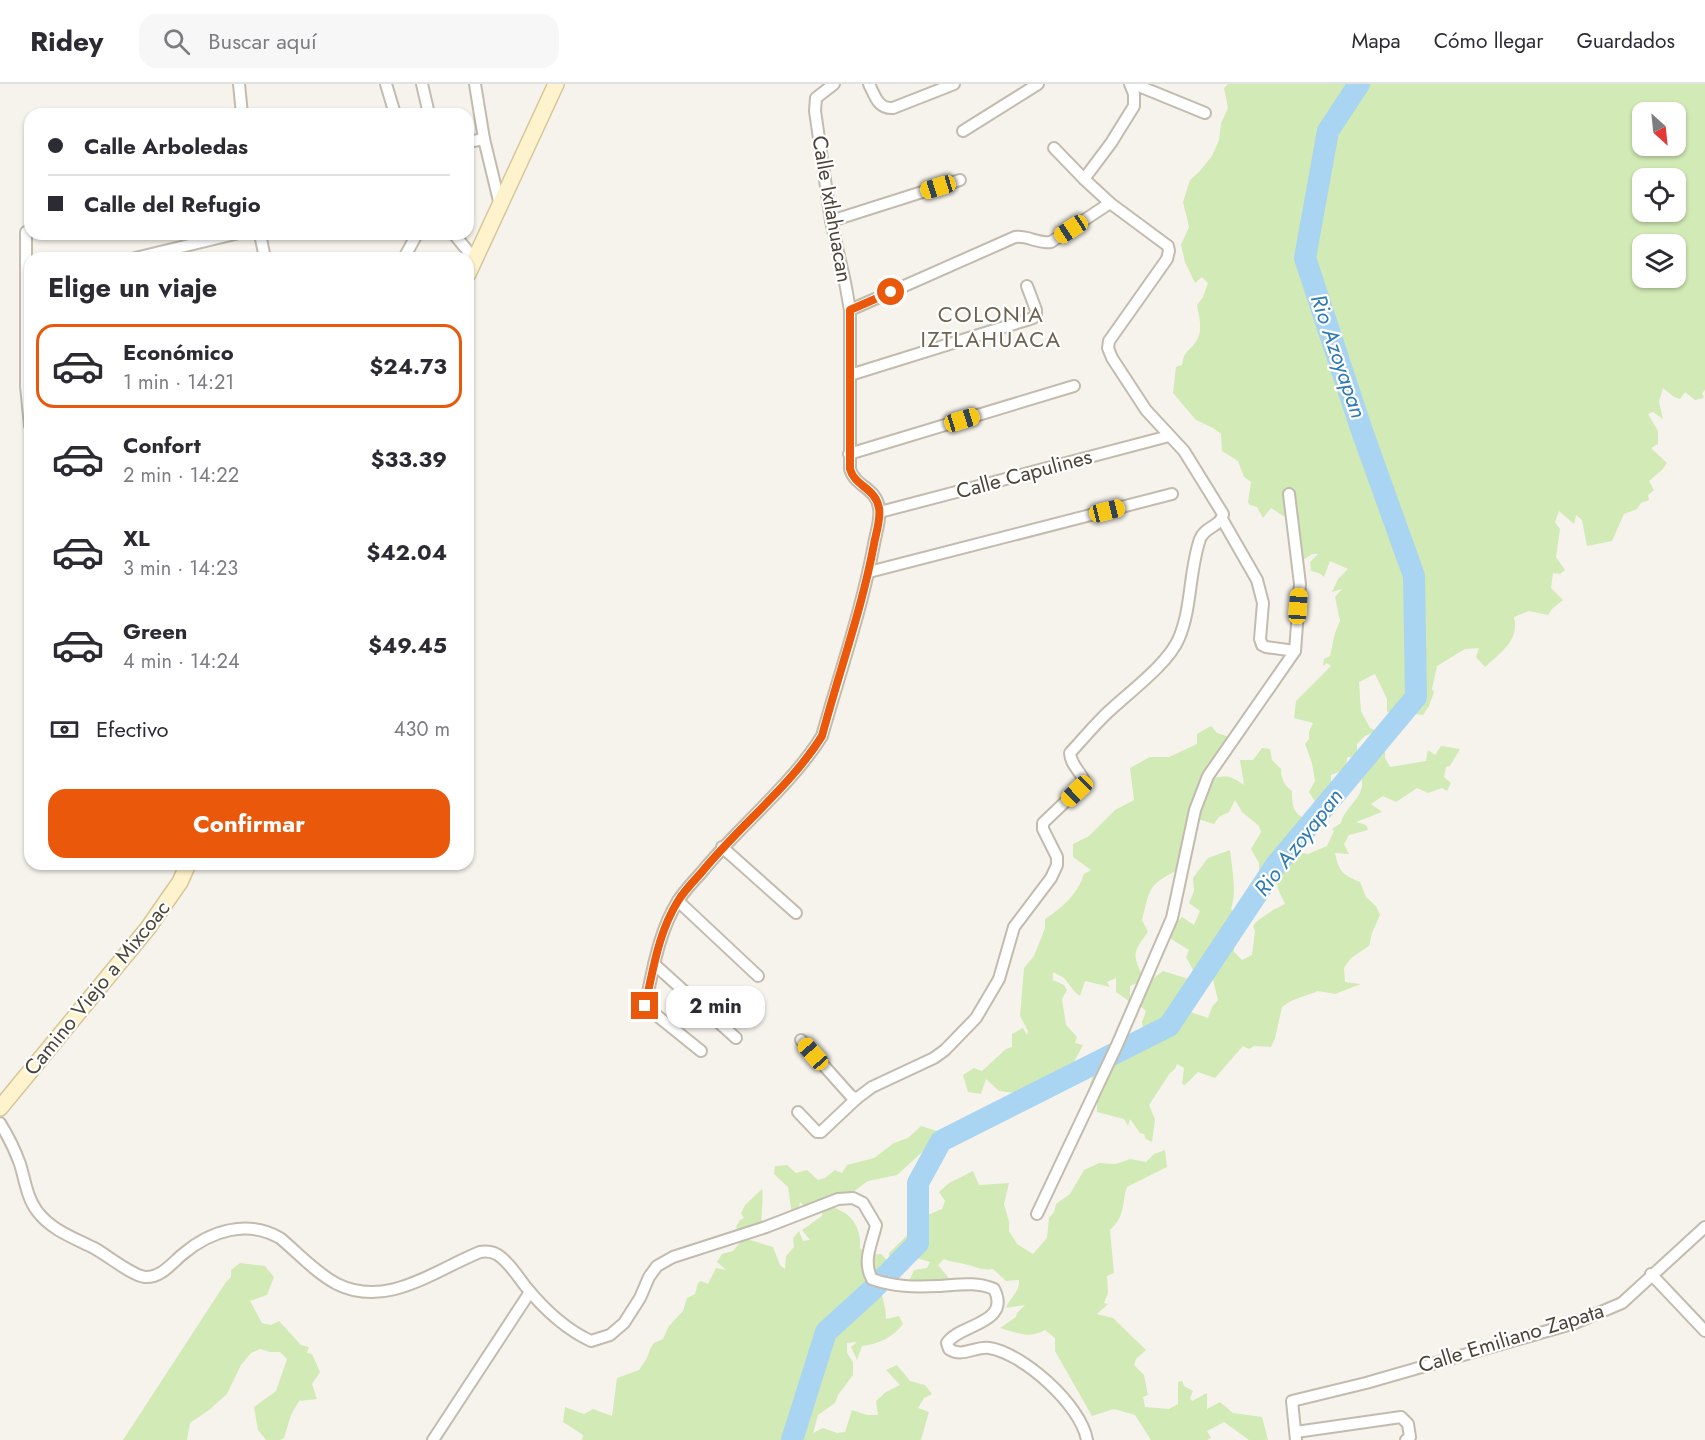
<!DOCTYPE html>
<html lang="es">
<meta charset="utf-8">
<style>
body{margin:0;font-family:Jost,sans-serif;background:#f7f7f7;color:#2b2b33;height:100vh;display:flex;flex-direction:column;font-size:22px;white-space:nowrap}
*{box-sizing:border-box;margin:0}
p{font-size:20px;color:#7c7c81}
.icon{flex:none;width:33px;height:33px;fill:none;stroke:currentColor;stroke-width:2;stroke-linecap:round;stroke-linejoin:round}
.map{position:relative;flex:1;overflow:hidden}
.details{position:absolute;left:24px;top:168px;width:450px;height:618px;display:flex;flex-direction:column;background:#fff;border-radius:18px;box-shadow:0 2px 4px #0004}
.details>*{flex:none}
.guide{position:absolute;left:24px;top:24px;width:450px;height:132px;border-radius:18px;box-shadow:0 2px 4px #0004;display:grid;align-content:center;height:132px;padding:0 24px;background:#fff}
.needle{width:39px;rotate:153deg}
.tools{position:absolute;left:1632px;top:18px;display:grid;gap:12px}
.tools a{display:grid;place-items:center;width:54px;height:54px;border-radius:12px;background:#fff;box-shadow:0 2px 4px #0004;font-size:30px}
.end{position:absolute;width:27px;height:27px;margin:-14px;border:8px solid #ea580c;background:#fff;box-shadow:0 0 0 3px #fff}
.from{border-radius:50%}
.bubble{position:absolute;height:42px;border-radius:18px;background:#fff;box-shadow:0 2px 4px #0004;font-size:20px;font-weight:700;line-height:42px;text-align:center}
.car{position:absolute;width:18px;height:36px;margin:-18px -9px;border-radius:8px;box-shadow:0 0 4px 2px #0007;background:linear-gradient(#f5c518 24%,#345 0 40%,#f5c518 0 76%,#345 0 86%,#f5c518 0)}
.guide b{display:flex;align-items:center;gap:21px;height:57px;font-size:22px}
.guide b+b{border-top:2px solid #e1e1e2}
.guide i{width:15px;height:15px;background:#2b2b33}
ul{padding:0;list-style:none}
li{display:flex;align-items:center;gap:18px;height:84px;margin:0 12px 9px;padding:0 12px;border:3px solid transparent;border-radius:18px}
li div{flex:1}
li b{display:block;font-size:22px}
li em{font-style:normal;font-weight:700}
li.selected{border-color:#ea580c}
li>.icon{width:54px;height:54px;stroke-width:1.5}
h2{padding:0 24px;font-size:27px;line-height:72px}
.pay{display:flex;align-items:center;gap:15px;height:66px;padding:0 24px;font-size:22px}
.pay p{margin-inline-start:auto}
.cta{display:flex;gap:12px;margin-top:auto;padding:12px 24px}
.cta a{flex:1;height:69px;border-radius:18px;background:#ea580c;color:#fff;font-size:24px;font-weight:700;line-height:69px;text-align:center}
header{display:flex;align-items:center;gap:36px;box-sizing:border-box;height:84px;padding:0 30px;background:#fff;border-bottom:2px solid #e1e1e2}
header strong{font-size:28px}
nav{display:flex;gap:33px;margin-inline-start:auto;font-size:21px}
.search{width:420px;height:54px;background:#f7f7f7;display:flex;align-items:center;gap:15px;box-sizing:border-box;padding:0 21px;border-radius:18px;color:#7c7c81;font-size:22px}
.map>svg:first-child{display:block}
.green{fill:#d2eab5;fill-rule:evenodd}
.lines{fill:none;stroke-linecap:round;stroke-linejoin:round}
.river{stroke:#a9d4f2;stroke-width:22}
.street-casing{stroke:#c2bbae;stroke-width:14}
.secondary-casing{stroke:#d6c79b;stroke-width:18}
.street{stroke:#fff;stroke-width:10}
.secondary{stroke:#fff3cd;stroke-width:15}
.route{stroke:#ea580c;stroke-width:8}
.labels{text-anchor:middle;stroke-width:4.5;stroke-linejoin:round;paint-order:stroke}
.street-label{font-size:21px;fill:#4b4439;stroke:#fff}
.neighbourhood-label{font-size:22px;letter-spacing:1.5px;fill:#6e6250;stroke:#fff}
.water-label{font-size:22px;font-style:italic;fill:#2e7ab2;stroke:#fff}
</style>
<header>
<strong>Ridey</strong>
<div class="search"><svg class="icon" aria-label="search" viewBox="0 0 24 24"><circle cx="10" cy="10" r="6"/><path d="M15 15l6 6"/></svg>Buscar aquí</div>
<nav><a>Mapa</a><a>Cómo llegar</a><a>Guardados</a></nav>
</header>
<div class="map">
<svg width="1705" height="1356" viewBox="0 0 1705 1356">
<rect width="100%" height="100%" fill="#f6f3ec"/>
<g class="green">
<path d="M 1228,0 L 1705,0 L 1705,306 L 1702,309 L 1704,314 L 1695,316 L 1685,308 L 1680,315 L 1674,313 L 1663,304 L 1659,318 L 1663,335 L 1653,328 L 1648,330 L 1658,347 L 1658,360 L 1651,364 L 1667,379 L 1662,386 L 1649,397 L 1654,406 L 1648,411 L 1649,416 L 1641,419 L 1637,425 L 1624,430 L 1612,457 L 1587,462 L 1582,436 L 1576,431 L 1574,440 L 1559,427 L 1555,438 L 1560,445 L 1556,473 L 1565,486 L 1560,490 L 1553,489 L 1551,504 L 1563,516 L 1552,525 L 1548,531 L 1529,527 L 1514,533 C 1520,556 1500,569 1485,583 L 1476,573 L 1479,564 L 1465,565 L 1437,582 L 1432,605 L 1434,608 L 1429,622 L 1423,631 L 1413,630 L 1409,637 L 1396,635 L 1387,627 L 1387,615 L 1375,590 L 1359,598 L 1361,627 L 1370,644 L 1377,647 L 1365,652 L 1357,660 L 1357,668 L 1376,651 L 1385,662 L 1385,674 L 1390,683 L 1426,677 L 1428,666 L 1435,671 L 1441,662 L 1460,665 L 1450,682 L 1446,683 L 1444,693 L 1451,699 L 1447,707 L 1442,704 L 1428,709 L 1417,704 L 1396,718 L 1383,712 L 1371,720 L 1382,728 L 1356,738 L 1366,741 L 1368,746 L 1349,751 L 1344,760 L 1349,770 L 1335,769 C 1339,788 1343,791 1360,798 L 1366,813 L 1376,822 L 1380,831 L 1372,849 L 1369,862 L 1351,874 L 1344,884 L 1345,898 L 1361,900 L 1335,910 L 1318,907 L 1291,917 L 1282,923 L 1275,954 L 1271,963 L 1254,962 L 1249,965 L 1243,962 L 1215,994 L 1198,988 L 1185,1001 L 1182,1000 L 1184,984 L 1177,980 L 1175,985 L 1170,989 L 1149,1021 L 1155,1035 L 1152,1058 L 1146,1055 L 1144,1050 L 1140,1049 L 1130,1035 L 1128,1042 L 1124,1035 L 1097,1028 L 1097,1020 L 1090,1000 L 1096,984 L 1103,974 L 1145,954 L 1142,938 L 1146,927 L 1135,917 L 1143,902 L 1163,887 L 1192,896 L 1182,925 L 1208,934 L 1212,923 L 1218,916 L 1212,892 L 1193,886 L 1186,873 L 1189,866 L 1171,855 L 1171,844 L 1182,833 L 1194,841 L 1200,827 L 1189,819 L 1194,807 L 1193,794 L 1208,774 L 1230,766 C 1232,784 1237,808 1231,825 L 1236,829 L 1244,825 L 1234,854 L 1234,868 L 1242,876 L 1252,871 L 1255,847 L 1253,842 L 1257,837 L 1273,826 L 1285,820 L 1278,805 L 1277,795 L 1260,804 L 1259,779 L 1251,765 L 1261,748 L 1259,742 L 1242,728 L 1235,716 L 1229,728 L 1219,733 L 1214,740 L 1201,736 L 1185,747 L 1182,784 C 1148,801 1151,801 1142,836 L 1148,848 C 1134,867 1131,870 1143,892 L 1139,898 L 1130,902 L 1130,918 L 1116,908 L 1116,894 L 1107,898 L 1110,903 L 1085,897 L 1080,912 L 1075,908 L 1064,894 L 1053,888 L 1053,896 L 1064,901 L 1067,906 L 1062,915 L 1066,941 L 1077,953 L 1075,959 L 1083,961 L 1074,978 L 1061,985 L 1034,1008 L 1022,1010 L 999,1007 L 986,995 L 981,1010 L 968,1008 L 963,991 L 974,984 L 982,987 L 1006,965 L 1012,963 L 1012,950 L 1023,944 L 1027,951 L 1028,947 L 1020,932 L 1024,884 L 1034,872 L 1045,844 L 1045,835 C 1063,823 1077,811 1084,790 L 1091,786 L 1073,773 L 1073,760 L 1089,752 L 1115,726 L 1134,716 L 1130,684 L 1150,673 L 1169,673 L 1197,660 L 1197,650 L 1211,642 L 1217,649 L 1236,655 L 1233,666 L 1208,679 L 1202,694 C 1223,696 1223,686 1244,701 L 1240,676 L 1253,676 L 1262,664 L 1270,665 L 1272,676 L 1281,685 C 1281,695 1284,701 1292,707 C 1292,726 1294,729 1310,738 L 1298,751 L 1298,768 L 1308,770 L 1327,762 L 1334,747 L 1332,745 L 1341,739 C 1344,725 1360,716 1362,702 C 1363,693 1358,683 1359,673 L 1347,673 L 1346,685 L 1331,691 L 1331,720 L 1318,722 L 1309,708 L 1315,697 L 1312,679 L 1305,660 L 1309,655 L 1309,648 L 1313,639 L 1294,634 L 1296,617 L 1331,582 L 1327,579 L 1323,582 L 1324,575 L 1330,572 L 1335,549 L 1340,537 L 1335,513 L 1342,505 L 1332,508 L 1338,495 L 1348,485 L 1330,477 L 1324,493 L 1319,489 L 1311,487 L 1310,478 L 1318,470 L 1312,470 L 1303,476 C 1299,461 1303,448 1297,434 L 1288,435 L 1271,424 L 1263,434 L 1257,423 L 1250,421 L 1248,418 L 1251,398 L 1244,393 L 1238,377 L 1222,367 L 1221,350 L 1213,344 L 1196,336 L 1173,309 L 1176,283 L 1182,281 C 1185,264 1190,268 1197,256 C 1203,246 1199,232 1197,221 L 1203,213 L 1208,199 L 1202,193 L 1195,199 L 1185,178 L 1181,161 L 1189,143 L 1183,118 L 1190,96 L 1199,88 L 1212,72 L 1219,56 L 1221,39 L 1228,24 L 1224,4 ZM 1642,28 L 1676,28 L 1676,62 L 1642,62 ZM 1642,94 L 1676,94 L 1676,128 L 1642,128 ZM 1642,160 L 1676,160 L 1676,194 L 1642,194 Z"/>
<path d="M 921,1042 L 937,1047 L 931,1060 L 897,1091 L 868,1097 L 853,1108 L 828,1118 C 833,1124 838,1125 845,1129 C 857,1137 861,1151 860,1164 L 866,1171 L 881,1170 L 890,1179 L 889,1169 L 928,1131 L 942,1125 L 945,1117 L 939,1108 L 949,1099 L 973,1087 L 979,1101 L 1009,1099 L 1004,1120 L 1009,1138 L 1009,1147 L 1017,1160 L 1033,1170 L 1047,1154 L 1049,1134 L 1054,1128 L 1056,1120 L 1070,1110 L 1084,1086 L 1099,1079 L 1116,1080 L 1130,1075 L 1146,1078 L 1154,1070 L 1165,1066 L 1167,1083 L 1127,1103 C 1121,1122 1126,1131 1110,1146 L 1114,1189 L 1107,1192 L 1108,1209 L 1104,1219 L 1108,1220 L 1097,1230 L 1113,1234 L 1146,1266 L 1136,1275 L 1134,1281 L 1144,1291 L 1148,1311 L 1143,1313 L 1145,1323 L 1169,1325 L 1178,1320 L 1178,1298 L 1182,1297 L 1184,1302 L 1193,1307 L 1190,1314 L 1192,1317 L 1207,1309 L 1207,1325 L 1220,1318 L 1233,1329 L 1262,1333 L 1268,1356 L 1249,1356 L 1224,1338 L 1207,1347 L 1211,1354 L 1207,1356 L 1151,1356 L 1135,1331 L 1114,1325 L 1092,1332 L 1055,1267 L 1055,1254 L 1045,1246 C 1028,1255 1018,1249 1000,1244 L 1016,1233 L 1017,1229 L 1025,1221 L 1006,1224 C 1010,1213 1020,1208 1019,1196 L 1006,1197 L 993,1185 C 981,1187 975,1182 964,1180 C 956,1178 951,1178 944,1175 L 938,1181 L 948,1193 L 946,1205 L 931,1209 L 927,1204 L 920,1206 L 910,1195 L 914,1186 L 927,1184 L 930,1178 L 900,1169 L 902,1183 C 868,1199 886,1209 886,1235 L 899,1232 L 903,1240 C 892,1254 879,1260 862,1262 L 857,1276 L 851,1263 L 857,1258 L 847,1259 L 847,1269 L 853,1278 L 853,1291 L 838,1311 L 835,1319 L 818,1331 L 813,1349 L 823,1344 L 837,1349 L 845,1348 L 852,1326 L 867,1331 L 878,1331 L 876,1317 L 886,1308 L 900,1301 L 886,1286 L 897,1281 L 910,1297 L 925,1301 L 932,1310 L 924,1314 L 918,1324 L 929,1328 L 921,1356 L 582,1356 L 583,1351 L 563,1338 L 565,1323 L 584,1330 L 593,1325 L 612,1332 L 617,1294 L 639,1286 L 647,1274 L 650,1265 L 654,1259 L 663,1255 L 669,1242 L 683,1227 L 687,1214 L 695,1210 L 698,1199 L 701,1197 L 708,1200 L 716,1184 L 726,1186 L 717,1178 L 722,1170 L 733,1167 L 743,1155 L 736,1143 L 740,1136 L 744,1134 L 741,1129 L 745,1121 L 762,1105 C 764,1120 760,1129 762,1145 L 754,1147 L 750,1156 L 773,1163 L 780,1181 L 785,1185 L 786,1172 L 794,1163 L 793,1154 L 799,1147 L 803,1157 L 810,1156 L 802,1146 L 822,1132 L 822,1128 L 817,1129 L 815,1123 L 806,1124 L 800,1118 L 797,1132 L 792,1131 L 788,1103 L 774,1090 L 775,1082 L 787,1081 L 796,1089 L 807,1086 L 818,1096 L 825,1094 L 835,1086 L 842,1089 L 847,1081 L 874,1074 L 894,1059 L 908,1054 Z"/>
<path d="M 240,1179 L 265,1182 L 274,1193 L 267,1211 L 250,1217 L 262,1239 L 271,1241 L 279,1237 L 301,1261 L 309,1263 L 307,1269 L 312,1270 L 320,1288 L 312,1300 L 317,1315 L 299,1317 L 291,1331 L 284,1354 L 280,1356 L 266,1356 L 258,1346 L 254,1323 L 276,1307 L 287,1275 L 280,1268 L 270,1268 L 260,1265 L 251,1269 L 241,1281 L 227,1310 L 209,1326 L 190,1339 L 187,1356 L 123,1356 L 226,1198 L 231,1193 L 231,1186 Z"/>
</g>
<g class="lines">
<path class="river" d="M 792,1356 L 826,1248 L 871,1207 L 918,1159 L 918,1099 L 941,1057 L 1169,942 L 1276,781 L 1416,613 L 1414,492 L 1362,347 L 1305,174 L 1328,47 L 1359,0"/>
<defs>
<g id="street">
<path d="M 239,0 L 242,30"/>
<path d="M 386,0 L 395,30"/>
<path d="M 422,0 L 429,30"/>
<path d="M 475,0 L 484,55 L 500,121"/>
<path d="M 869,0 C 875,12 878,25 893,24 L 954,0"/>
<path d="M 1134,0 L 1205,29"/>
<path d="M 963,47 L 1038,0"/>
<path d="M 468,58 L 484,55"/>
<path d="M 1084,95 L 1111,59 L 1134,22 L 1134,10 L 1130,0"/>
<path d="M 831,137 L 960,96"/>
<path d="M 26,148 L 26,302 L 30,342"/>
<path d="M 260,150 L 265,174"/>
<path d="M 454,150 L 475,176"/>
<path d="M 135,174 L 235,150"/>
<path d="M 404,174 L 417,150"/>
<path d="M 850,226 L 1015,153 C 1028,151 1037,160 1051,158 L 1110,119"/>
<path d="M 850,291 L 1033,234 L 1036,231 L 1036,226 L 1027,202"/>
<path d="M 849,370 L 1074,302"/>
<path d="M 1289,410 L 1300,500 L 1295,567"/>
<path d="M 880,428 L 1169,352"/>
<path d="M 869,488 L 1172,410"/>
<path d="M 722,763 L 796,829"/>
<path d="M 678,817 L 758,892"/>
<path d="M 654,880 L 736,954"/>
<path d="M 801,956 L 850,1011 L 856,1015"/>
<path d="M 701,967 L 645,922 C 653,887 658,849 678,817 C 684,807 693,798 701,789 C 739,742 790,703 822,652 C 840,588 862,525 874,460 C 876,449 881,435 879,424 C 876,403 855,403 850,385 L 850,226 L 845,198 L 831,137 L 815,27 L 816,14 L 834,0"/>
<path d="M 798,1028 L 817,1048 L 821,1048 L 856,1015 L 872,1003 L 934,974 L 945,966 L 976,934 L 999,895 L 1014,843 L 1051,794 L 1057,781 L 1057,773 L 1043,745 L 1043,739 L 1085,699 C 1081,687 1071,682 1070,669 C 1081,657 1092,644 1104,632 C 1125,611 1168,581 1179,554 C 1192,523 1189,487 1200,455 C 1205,442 1221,443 1223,430 L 1184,367 L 1146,326 L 1112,274 L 1108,264 L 1109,257 L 1167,175 L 1169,167 L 1168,162 L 1110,119 L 1084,95 L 1054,64"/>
<path d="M 0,1039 C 8,1052 15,1066 20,1080 C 25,1096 27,1114 37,1127 C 51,1146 74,1154 94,1164 C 107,1171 131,1191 145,1193 C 161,1194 172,1179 183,1170 C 210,1147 247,1135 280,1154 C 298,1169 316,1189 337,1200 C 387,1225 435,1186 480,1168 C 486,1167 493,1168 498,1171 C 509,1178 518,1193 526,1203 C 544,1225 565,1245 591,1257 L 610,1251 L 624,1239 L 640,1214 L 649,1193 L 657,1182 L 673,1173 L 766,1143 L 838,1115 L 853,1114 L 863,1119 L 876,1141 C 872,1159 862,1177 872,1195 C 894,1203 915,1203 938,1202 C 957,1201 976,1197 994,1205 C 1012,1240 959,1240 947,1259 L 949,1265 C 963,1274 975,1262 989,1264 C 1023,1269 1081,1321 1087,1356"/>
<path d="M 1037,1130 L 1117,961 L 1172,834 L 1195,726 L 1208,692 L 1295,567 L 1266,563 L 1262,561 L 1260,555 L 1263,519 L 1257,496 L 1222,435"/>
<path d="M 1651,1190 L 1705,1247"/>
<path d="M 1296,1348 L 1401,1333 L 1408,1340 L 1410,1353 L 1406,1356"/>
<path d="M 433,1356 L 530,1208"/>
<path d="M 1296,1356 L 1292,1317 L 1366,1299 L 1575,1239 L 1622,1219 L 1705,1143"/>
</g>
<g id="secondary">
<path d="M 468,190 L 556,0"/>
<path d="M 0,1024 L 148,844 L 180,798 L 188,780"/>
</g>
</defs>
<use href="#street" class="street-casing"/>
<use href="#secondary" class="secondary-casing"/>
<use href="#street" class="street"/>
<use href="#secondary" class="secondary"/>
</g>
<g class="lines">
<path class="route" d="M 645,922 C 653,887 658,849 678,817 C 684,807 693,798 701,789 C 739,742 790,703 822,652 C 839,588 862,525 874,460 C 876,449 881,435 879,424 C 875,403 855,403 850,385 L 850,226 L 891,208"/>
</g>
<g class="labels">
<g class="street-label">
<text transform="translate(832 125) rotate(80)" y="7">Calle Ixtlahuacan</text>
<text transform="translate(1024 390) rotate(-15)" y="7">Calle Capulines</text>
<text transform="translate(97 904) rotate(-51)" y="7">Camino Viejo a Mixcoac</text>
<text transform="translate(1511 1254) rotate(-17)" y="7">Calle Emiliano Zapata</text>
</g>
<g class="neighbourhood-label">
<text x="991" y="238">COLONIA<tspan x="991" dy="25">IZTLAHUACA</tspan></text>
</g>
<g class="water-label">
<text transform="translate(1339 272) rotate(71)" y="8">Rio Azoyapan</text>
<text transform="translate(1298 758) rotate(-52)" y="8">Rio Azoyapan</text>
</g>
</g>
</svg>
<div class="tools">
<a><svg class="needle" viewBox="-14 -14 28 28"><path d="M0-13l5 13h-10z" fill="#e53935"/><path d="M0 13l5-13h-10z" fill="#7c7c81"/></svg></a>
<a><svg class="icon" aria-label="locate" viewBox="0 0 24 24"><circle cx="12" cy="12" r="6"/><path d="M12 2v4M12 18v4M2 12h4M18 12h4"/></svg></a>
<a><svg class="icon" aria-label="layers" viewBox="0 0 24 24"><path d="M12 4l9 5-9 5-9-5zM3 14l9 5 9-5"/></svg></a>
</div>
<i class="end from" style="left:891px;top:208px"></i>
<i class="end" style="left:645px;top:922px"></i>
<div class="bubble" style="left:666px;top:902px;width:99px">2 min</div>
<i class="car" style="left:938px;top:103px;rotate:253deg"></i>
<i class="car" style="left:1071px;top:145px;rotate:237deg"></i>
<i class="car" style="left:962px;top:336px;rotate:73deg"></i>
<i class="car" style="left:1107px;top:427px;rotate:76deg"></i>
<i class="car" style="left:1298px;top:522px;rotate:4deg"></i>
<i class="car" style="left:1077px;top:707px;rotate:226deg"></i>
<i class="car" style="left:813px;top:970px;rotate:319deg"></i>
<div class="guide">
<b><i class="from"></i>Calle Arboledas</b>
<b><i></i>Calle del Refugio</b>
</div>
<section class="details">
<h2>Elige un viaje</h2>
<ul>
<li class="selected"><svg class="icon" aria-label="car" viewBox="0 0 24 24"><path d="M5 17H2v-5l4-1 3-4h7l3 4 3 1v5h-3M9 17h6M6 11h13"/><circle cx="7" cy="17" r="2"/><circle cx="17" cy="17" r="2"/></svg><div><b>Económico</b><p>1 min · 14:21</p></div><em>$24.73</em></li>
<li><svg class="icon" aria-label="car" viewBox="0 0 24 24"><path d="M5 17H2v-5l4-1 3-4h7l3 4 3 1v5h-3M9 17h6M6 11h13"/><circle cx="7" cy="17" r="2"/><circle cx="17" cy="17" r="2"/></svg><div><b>Confort</b><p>2 min · 14:22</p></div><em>$33.39</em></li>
<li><svg class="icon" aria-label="car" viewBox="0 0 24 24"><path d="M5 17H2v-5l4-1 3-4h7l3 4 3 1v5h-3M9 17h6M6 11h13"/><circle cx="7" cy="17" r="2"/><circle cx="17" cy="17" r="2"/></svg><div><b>XL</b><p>3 min · 14:23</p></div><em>$42.04</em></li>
<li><svg class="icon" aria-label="car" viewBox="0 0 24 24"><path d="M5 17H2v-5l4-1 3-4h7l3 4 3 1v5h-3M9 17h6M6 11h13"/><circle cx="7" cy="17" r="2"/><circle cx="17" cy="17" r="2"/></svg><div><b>Green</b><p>4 min · 14:24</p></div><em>$49.45</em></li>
</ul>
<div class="pay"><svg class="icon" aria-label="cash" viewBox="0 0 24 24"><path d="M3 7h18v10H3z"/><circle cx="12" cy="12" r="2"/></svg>Efectivo<p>430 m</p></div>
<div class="cta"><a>Confirmar</a></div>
</section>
</div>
